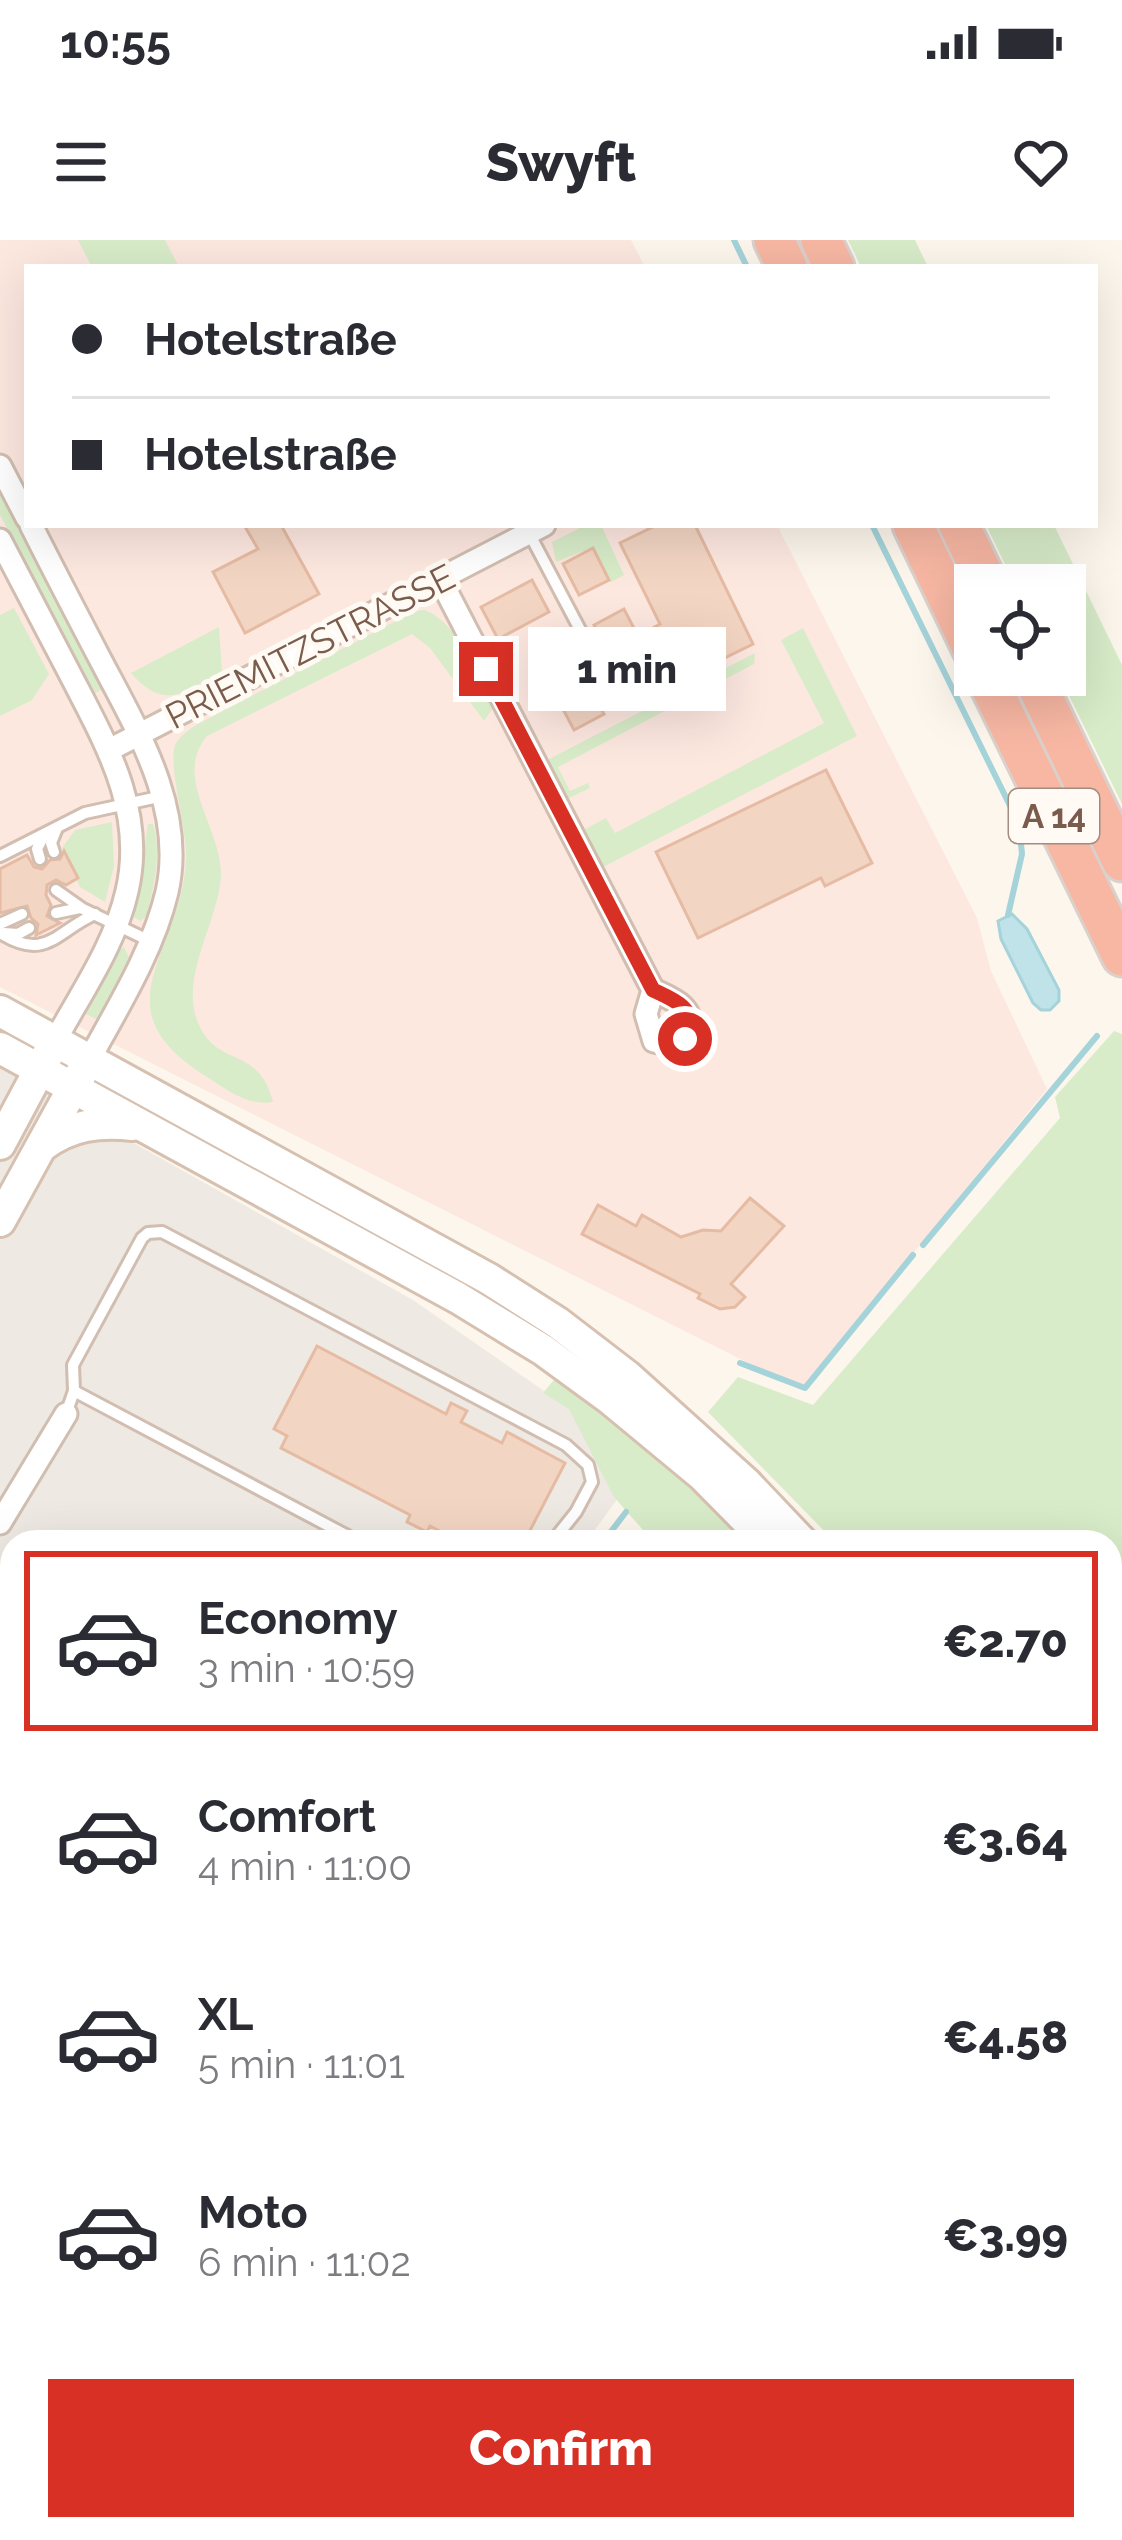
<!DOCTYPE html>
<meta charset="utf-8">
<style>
body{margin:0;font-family:Raleway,sans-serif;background:#f2f2f3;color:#2b2b33;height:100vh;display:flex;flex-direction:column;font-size:45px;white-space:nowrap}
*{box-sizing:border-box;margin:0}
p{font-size:39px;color:#7c7c81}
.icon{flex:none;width:66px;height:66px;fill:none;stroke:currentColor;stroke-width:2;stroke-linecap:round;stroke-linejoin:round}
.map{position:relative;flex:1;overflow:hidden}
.panel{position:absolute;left:0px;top:1290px;width:1122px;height:1011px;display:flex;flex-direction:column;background:#fff;border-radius:36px 36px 0 0;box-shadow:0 12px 48px #0002}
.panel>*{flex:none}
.top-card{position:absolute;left:24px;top:24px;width:1074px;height:264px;border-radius:0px;box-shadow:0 12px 48px #0002;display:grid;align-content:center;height:264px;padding:0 48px;background:#fff}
.controls{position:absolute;left:954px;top:324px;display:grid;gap:24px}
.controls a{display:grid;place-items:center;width:132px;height:132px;border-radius:0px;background:#fff;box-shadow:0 12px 48px #0002;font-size:60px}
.end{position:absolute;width:54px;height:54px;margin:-27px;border:15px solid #d93025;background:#fff;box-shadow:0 0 0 6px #fff}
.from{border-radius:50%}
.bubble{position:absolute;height:84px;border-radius:0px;background:#fff;box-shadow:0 12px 48px #0002;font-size:39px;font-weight:800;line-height:84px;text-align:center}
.top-card b{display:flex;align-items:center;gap:42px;height:114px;font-size:45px}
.top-card b+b{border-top:3px solid #e1e1e2}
.top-card i{width:30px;height:30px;background:#2b2b33}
ul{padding:21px 0 0;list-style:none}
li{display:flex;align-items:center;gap:36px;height:180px;margin:0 24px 18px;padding:0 24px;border:6px solid transparent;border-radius:0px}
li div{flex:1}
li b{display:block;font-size:45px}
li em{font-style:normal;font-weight:800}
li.selected{border-color:#d93025}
li>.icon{width:108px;height:108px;stroke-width:1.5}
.primary-button{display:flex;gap:24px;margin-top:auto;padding:24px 48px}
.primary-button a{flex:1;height:138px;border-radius:0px;background:#d93025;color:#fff;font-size:48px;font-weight:800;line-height:138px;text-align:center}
.status{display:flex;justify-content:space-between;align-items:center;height:84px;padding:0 60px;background:#fff;direction:ltr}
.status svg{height:33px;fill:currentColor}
header{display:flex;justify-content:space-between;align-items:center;height:156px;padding:0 48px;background:#fff;font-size:54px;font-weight:800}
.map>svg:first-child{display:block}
.commercial{fill:#fde8e0}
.industrial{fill:#efe9e4}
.green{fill:#d8ecc9}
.water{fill:#bfe3e8;stroke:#a5d3da;stroke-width:3}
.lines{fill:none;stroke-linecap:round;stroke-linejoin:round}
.stream{stroke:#a5d3da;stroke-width:6}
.building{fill:#f3d5c3;stroke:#e6bba3;stroke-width:3}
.lane-casing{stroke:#d1beb0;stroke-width:16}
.street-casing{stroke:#d1beb0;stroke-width:27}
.secondary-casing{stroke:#d6c0b0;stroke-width:36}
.highway-casing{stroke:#dad1cd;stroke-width:45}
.lane{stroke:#fff;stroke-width:10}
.street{stroke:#fff;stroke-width:21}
.secondary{stroke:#fff;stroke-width:30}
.highway{stroke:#f7b7a3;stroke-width:39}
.route{stroke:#d93025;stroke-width:15}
.labels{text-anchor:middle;stroke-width:10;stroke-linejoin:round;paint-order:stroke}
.shield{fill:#fffaf3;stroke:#a28b7f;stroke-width:3}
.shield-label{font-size:33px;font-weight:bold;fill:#7a5c4d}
.street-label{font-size:36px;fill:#7a5c4d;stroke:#fffaf3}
</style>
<div class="status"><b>10:55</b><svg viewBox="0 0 49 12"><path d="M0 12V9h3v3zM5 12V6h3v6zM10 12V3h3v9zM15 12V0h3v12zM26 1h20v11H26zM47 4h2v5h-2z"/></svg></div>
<header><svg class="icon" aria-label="menu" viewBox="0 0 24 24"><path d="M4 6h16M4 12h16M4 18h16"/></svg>Swyft<svg class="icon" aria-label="heart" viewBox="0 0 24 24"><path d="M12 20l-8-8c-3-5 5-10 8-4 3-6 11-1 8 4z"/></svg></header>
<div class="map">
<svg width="1122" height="2300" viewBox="0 0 1122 2300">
<rect width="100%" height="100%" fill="#fdf6ec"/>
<path class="commercial" d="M 0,0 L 631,0 L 645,27 L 27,27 L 27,285 L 777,285 L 977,678 L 991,731 L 1047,849 L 802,1150 L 0,747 Z"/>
<g class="industrial">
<path d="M 0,828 L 413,1060 L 645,1221 L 586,1302 L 12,1302 L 12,2089 L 0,2106 Z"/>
<path d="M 185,2289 L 337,2289 L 361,2300 L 180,2300 Z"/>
</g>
<g class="green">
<path d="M 78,0 L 165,0 L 179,27 L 92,27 Z"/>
<path d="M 848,0 L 915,0 L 928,27 L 861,27 Z"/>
<path d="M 0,248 L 105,448 L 93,454 L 0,275 Z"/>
<path d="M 586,285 L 601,285 L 624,335 L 611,342 L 593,307 L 556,322 L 552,302 Z"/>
<path d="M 986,285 L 1054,285 L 1122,425 L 1122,564 L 1059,435 L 1065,435 L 1065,345 L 1015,345 Z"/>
<path d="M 14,368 L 49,434 L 32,460 L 0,476 L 0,375 Z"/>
<path d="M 425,370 C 460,384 477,437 493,468 L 484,481 L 430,408 L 412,394 L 207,496 C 172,538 222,588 221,635 C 219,683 176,740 200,787 C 220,828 259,806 273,862 C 247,866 229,851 207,837 C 95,767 181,716 186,620 C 188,591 166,521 176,503 C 181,495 189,490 196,485 L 415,371 Z"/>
<path d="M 219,387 L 222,432 C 183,452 165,472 131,433 Z"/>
<path d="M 803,388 L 857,496 L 601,628 L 583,590 L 606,578 L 615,593 L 824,483 L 781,400 Z"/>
<path d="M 755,413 L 754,424 L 558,527 L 570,551 L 588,543 L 590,548 L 567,559 L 547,520 Z"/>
<path d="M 112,582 L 114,626 L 105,662 L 80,647 L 62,608 L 75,590 Z"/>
<path d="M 148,584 L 153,584 C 162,613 154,647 146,676 L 141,681 L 133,677 Z"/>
<path d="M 124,707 L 129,717 L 98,780 L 86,774 L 119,710 Z"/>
<path d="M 1114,791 L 1122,794 L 1122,1495 L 1110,1490 L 1110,1302 L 835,1302 L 708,1172 L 738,1137 L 813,1165 L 1060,878 L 1055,857 Z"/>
<path d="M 558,1135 L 644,1199 L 750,1302 L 668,1302 L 643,1290 L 614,1257 L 569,1169 L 543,1153 Z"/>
<path d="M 1110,1732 L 1122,1803 L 1122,2300 L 566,2300 L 543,2289 L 1110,2289 Z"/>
<path d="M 12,2171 L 12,2289 L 185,2289 L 180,2300 L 0,2300 L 0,2192 Z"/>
</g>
<path class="water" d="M 1012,674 L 1027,689 L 1059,750 L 1059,761 L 1050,770 L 1041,770 L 1033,763 L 1001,699 L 998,681 Z"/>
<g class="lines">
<g class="stream">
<path d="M 734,0 L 747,27"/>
<path d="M 872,285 L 1019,584 L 1022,614 L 1008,675"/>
<path d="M 923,1005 L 1097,796"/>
<path d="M 740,1123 L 805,1148 L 913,1015"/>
<path d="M 603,1302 L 626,1272"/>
<path d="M 0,1768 L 12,1774"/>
<path d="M 842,2289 L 857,2300"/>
<path d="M 84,2300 L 88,2289"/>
</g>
</g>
<g class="building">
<path d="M 244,285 L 281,285 L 319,354 L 245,393 L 213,332 L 258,309 Z"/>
<path d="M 657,285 L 695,285 L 753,404 L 686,437 L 677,418 L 626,445 L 594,385 L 624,369 L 638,396 L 660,384 L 620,303 Z"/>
<path d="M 593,308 L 609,340 L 579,355 L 563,324 Z"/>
<path d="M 532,340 L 549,372 L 498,399 L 481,367 Z"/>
<path d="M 566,400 L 604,474 L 574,490 L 535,416 Z"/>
<path d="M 826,530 L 872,623 L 825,646 L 821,638 L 698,698 L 656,612 Z"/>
<path d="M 64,611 L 78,638 L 66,645 L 56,640 L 47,645 L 46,655 L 51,665 L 47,676 L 60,683 L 36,695 L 38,684 L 31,678 L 27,666 L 0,673 L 0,629 L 27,615 L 34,627 L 42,629 L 50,620 L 60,619 Z"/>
<path d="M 750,958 L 784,986 L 731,1044 L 745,1057 L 735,1067 L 720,1069 L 698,1058 L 700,1054 L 582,994 L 598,965 L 636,986 L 642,975 L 681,997 L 703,990 L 721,991 Z"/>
<path d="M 317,1106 L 446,1174 L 451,1163 L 467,1171 L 461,1182 L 502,1203 L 507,1192 L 565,1223 L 524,1302 L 460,1302 L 430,1286 L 427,1292 L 407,1282 L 410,1275 L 281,1208 L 287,1196 L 274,1189 Z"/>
</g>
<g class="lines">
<defs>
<g id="lane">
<path d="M 529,293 L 605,437"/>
<path d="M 54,612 L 51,603 L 57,588"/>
<path d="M 0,616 L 85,573 L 163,556"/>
<path d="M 40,619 L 37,609 L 44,595"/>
<path d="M 56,650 L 83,669 L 150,701"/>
<path d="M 56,673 L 80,668"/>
<path d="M 0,684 L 22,674"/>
<path d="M 0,693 C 46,722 55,692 95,674"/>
<path d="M 4,693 L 18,694 L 29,688"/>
<path d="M 74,1151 L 359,1302"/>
<path d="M 66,1174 L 74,1151 L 73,1125 L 142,998 L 148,993 L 162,992 L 566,1205 L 588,1225 L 592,1242 L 576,1272 L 552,1302"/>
<path d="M 266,2300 L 271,2289"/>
</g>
<g id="street">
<path d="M 0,226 L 27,278"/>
<path d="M 31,285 C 53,329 76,373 99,417 C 136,488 186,568 167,652 C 153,711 118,767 89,820"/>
<path d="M 0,300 C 23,344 46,388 69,432 C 105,502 146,570 127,651 C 115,705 81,753 55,801"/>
<path d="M 440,339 L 653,750 L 646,774 L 654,801 L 673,805 L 692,791 C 691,765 674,760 653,750"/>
<path d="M 109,510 L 544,285"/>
<path d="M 0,1283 L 66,1174"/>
</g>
<g id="secondary">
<path d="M 0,771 L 489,1039 L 558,1083 L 627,1136 L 747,1244 L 802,1302"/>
<path d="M 0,808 L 458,1058 L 543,1110 L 610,1159 L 703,1236 L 768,1302"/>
<path d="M 0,904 L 48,814"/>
<path d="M 42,906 C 70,885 99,881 133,885"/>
<path d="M 0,981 L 83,830"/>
<path d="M 1110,1512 L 1122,1517"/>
<path d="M 0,2069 L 12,2076"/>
<path d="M 0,2101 L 12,2108"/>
<path d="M 404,2289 L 428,2300"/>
<path d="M 463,2289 L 487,2300"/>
</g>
<g id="highway">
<path d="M 774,0 L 787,27"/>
<path d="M 821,0 L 834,27"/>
<path d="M 913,285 L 975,414"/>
<path d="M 959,285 L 988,345"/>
<path d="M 985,435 L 1122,716"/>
<path d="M 1032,435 L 1122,621"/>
<path d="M 1110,1566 L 1122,1585"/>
<path d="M 1122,1665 L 1113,1719 L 1122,1786"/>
</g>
</defs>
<use href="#lane" class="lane-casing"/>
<use href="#street" class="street-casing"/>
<use href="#secondary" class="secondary-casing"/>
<use href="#highway" class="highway-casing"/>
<use href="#lane" class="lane"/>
<use href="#street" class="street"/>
<use href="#secondary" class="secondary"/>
<use href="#highway" class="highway"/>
</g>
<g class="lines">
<path class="route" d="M 486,429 L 653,750 C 674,760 692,766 692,791 L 685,799"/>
</g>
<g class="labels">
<rect class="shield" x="1009" y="549" width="90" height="54" rx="9"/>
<g class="shield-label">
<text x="1054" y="588">A 14</text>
</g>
<g class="street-label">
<text transform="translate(310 406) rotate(-27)" y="13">PRIEMITZSTRASSE</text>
</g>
</g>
</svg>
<div class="controls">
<a><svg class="icon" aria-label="locate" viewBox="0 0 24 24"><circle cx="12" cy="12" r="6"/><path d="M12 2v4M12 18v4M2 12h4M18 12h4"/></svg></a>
</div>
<i class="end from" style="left:685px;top:799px"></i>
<i class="end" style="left:486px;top:429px"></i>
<div class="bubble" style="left:528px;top:387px;width:198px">1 min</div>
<div class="top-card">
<b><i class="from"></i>Hotelstraße</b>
<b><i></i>Hotelstraße</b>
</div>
<section class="panel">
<ul>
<li class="selected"><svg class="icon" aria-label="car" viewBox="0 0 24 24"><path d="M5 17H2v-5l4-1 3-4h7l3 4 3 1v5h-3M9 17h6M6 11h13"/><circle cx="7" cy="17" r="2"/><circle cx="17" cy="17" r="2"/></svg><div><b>Economy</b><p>3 min · 10:59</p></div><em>€2.70</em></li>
<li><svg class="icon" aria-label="car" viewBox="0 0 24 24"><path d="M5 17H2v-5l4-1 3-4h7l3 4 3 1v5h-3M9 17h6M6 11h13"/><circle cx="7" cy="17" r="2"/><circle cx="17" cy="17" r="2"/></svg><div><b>Comfort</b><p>4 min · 11:00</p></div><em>€3.64</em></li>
<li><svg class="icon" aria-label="car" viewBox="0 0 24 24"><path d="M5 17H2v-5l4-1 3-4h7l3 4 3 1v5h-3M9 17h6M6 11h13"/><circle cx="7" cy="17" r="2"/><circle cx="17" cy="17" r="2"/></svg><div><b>XL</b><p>5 min · 11:01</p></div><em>€4.58</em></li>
<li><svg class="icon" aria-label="car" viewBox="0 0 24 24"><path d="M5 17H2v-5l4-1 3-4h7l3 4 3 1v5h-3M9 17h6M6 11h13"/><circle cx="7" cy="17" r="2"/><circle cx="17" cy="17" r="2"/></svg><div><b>Moto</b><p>6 min · 11:02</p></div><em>€3.99</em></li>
</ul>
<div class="primary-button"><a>Confirm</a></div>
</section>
</div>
